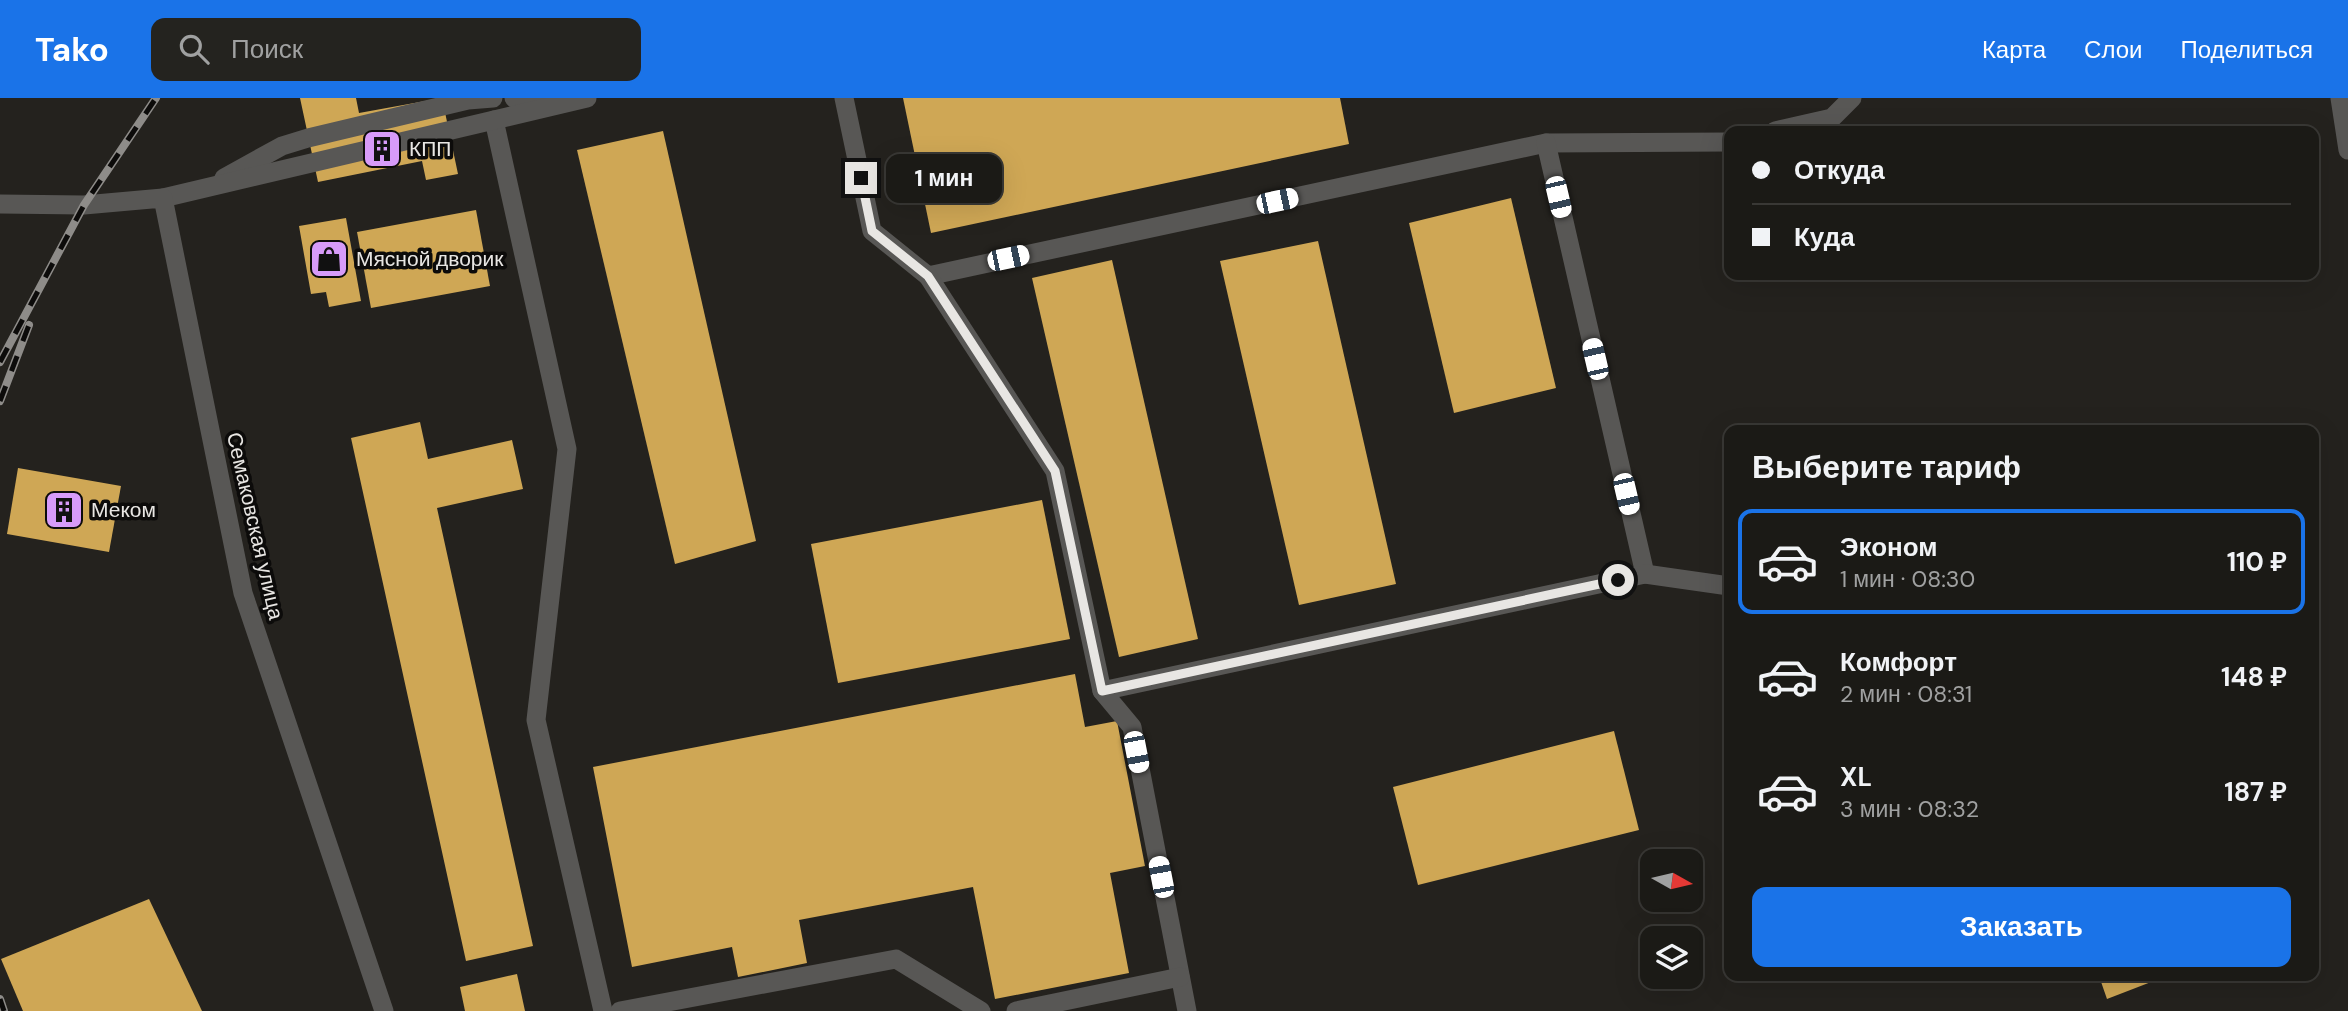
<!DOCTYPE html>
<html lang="ru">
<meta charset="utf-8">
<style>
body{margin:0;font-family:"DM Sans",sans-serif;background:#24231f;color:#f1f3f6;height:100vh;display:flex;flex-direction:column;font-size:26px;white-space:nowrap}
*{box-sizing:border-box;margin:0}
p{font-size:23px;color:#a0a1a1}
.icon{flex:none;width:38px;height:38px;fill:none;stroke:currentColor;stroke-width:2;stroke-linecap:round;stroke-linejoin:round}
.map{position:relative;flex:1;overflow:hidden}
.sheet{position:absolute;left:1724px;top:327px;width:595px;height:556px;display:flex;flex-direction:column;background:#1b1a16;border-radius:14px;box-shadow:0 7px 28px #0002,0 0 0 2px #393835}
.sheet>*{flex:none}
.hud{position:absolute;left:1724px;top:28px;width:595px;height:154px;border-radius:14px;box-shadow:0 7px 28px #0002,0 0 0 2px #393835;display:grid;align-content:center;height:154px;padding:0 28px;background:#1b1a16}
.needle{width:46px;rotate:98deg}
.tools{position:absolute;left:1640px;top:751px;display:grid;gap:14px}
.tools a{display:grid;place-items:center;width:63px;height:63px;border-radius:14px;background:#1b1a16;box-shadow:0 7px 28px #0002,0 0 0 2px #393835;font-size:35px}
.end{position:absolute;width:32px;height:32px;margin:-16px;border:9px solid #e8e6e3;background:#111;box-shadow:0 0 0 4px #111}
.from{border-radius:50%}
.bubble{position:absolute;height:49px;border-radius:14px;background:#1b1a16;box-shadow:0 7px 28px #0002,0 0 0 2px #393835;font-size:23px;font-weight:700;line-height:49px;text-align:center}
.car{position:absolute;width:21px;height:42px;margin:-21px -10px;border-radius:9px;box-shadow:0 0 5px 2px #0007;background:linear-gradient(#fff 24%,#345 0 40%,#fff 0 76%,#345 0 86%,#fff 0)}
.hud b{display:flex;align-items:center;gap:24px;height:66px;font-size:26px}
.hud b+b{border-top:2px solid #393835}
.hud i{width:18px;height:18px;background:#f1f3f6}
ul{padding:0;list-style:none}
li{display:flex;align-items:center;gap:21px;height:105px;margin:0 14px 10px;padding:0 14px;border:4px solid transparent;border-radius:14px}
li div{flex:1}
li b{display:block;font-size:26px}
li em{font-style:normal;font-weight:700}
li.selected{border-color:#1a73e8}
li>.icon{width:63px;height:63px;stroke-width:1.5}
h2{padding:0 28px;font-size:32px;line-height:84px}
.cta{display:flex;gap:14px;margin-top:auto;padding:14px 28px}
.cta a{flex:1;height:80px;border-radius:14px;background:#1a73e8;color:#fff;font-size:28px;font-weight:700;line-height:80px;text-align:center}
header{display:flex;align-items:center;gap:42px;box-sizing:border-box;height:98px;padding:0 35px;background:#1a73e8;color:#fff}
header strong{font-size:33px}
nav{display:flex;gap:38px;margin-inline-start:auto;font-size:24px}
.search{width:490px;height:63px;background:#24231f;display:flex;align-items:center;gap:18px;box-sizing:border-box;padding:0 24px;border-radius:14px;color:#a0a1a1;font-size:26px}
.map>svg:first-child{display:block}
.building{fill:#cfa755}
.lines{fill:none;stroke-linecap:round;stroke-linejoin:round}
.service{stroke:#585755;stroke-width:19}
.minor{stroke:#585755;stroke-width:19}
.rail-casing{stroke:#8e8c89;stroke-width:8}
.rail{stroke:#0c0b0a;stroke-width:5;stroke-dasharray:16;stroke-linecap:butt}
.route{stroke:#e8e6e3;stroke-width:9}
.labels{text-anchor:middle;stroke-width:7;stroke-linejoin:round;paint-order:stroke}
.poi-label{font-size:21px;fill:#e8e6e3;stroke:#0c0b0a;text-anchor:start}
.street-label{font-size:21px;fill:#e8e6e3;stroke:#0c0b0a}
</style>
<header>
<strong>Tako</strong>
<div class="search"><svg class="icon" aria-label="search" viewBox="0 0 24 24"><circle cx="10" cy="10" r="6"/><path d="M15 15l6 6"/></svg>Поиск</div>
<nav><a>Карта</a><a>Слои</a><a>Поделиться</a></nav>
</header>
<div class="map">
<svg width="2348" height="913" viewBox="0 0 2348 913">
<rect width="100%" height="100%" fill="#24221e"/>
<g class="building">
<path d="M 300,0 L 356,0 L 359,15 L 442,0 L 458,76 L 426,82 L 422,63 L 318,84 Z"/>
<path d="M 903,0 L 1340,0 L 1349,46 L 931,135 Z"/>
<path d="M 663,33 L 756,443 L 675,466 L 577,52 Z"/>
<path d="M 1511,100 L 1556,290 L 1454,315 L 1409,125 Z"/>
<path d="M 476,112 L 490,188 L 371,210 L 357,134 Z"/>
<path d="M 346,120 L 361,203 L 329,209 L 326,194 L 311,196 L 299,128 Z"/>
<path d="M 1318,143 L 1396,486 L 1299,507 L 1220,163 Z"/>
<path d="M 1112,162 L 1198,541 L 1119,559 L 1032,180 Z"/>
<path d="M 420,324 L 428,361 L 512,342 L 523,391 L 437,410 L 533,848 L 466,863 L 351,340 Z"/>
<path d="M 18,370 L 121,388 L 109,454 L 7,436 Z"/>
<path d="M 1042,402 L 1070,541 L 838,585 L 811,446 Z"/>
<path d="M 1075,576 L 1085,629 L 1117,623 L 1145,768 L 1110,775 L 1129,875 L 995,901 L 973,789 L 799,822 L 807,865 L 738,879 L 732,849 L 632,869 L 593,669 Z"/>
<path d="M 1614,633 L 1639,732 L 1418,787 L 1393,689 Z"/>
<path d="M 149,801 L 202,913 L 23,913 L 1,861 Z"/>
<path d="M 517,876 L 525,913 L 465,913 L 460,889 Z"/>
<path d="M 2099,878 L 2164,878 L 2164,879 L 2107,901 Z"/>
</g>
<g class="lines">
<g class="service">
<path d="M 514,0 L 547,4"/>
<path d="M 844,0 L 872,133 L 928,178 L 1546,45 L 1729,44"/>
<path d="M 494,22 L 567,351 L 536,622 L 603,913"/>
<path d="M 1775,33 L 1832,20 L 1852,0"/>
<path d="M 224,80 L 282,48 L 308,40 L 468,2 L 493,0"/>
<path d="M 163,100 L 587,0"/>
<path d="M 928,178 L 1055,373 L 1102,593 L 1645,476 L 1546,45"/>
<path d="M 1645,476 L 1729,488"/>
<path d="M 1102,593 L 1132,629 L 1187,913"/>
<path d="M 620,913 L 896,861 L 981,913"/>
<path d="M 1016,913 L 1180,879"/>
</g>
<g class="minor">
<path d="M 2340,0 L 2348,52"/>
<path d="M 0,106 L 84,107 L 163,100 L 243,495 L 384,913"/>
</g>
<defs>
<g id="rail">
<path d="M 0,264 L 84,107 L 156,0"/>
<path d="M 0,303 L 29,227"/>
<path d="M 0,901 L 4,913"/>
</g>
</defs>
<use href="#rail" class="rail-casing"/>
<use href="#rail" class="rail"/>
</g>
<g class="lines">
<path class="route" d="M 861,80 L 872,133 L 928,178 L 1055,373 L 1102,593 L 1618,482"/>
</g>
<defs>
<symbol id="building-square" viewBox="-11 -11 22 22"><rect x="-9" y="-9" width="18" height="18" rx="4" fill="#d79bf9" stroke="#0c0b0a"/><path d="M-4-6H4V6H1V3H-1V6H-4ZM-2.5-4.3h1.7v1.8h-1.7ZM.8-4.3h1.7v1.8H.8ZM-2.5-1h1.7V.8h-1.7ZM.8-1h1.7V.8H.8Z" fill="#111"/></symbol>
<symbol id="shop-square" viewBox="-11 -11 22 22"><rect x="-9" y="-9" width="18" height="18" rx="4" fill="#d79bf9" stroke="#0c0b0a"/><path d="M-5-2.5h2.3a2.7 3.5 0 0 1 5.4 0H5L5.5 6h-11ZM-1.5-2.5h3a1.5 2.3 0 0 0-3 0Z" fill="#111"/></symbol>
</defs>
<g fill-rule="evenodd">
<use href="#building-square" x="360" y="29" width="44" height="44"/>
<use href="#shop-square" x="307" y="139" width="44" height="44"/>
<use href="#building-square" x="42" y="390" width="44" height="44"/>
</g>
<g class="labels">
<g class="poi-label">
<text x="409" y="58">КПП</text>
<text x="356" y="168">Мясной дворик</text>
<text x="91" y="419">Меком</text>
</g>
<g class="street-label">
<text transform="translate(255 428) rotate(77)" y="7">Семаковская улица</text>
</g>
</g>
</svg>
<div class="tools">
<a><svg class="needle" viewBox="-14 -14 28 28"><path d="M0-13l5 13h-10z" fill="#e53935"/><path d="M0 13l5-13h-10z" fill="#a0a1a1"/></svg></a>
<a><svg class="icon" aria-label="layers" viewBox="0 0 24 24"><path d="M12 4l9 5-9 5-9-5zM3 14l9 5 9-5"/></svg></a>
</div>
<i class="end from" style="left:1618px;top:482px"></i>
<i class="end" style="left:861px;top:80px"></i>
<div class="bubble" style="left:886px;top:56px;width:116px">1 мин</div>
<i class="car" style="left:1558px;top:99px;rotate:167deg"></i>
<i class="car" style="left:1277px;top:103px;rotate:78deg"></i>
<i class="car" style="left:1008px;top:160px;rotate:78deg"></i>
<i class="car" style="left:1595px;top:261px;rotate:347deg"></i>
<i class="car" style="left:1626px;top:396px;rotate:167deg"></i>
<i class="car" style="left:1136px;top:654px;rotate:169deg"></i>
<i class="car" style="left:1161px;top:779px;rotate:349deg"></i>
<div class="hud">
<b><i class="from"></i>Откуда</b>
<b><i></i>Куда</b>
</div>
<section class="sheet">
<h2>Выберите тариф</h2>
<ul>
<li class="selected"><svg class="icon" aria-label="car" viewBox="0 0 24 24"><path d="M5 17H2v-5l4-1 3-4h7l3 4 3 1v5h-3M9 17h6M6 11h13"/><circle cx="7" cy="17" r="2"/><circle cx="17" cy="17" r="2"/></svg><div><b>Эконом</b><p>1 мин · 08:30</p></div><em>110 ₽</em></li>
<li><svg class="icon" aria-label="car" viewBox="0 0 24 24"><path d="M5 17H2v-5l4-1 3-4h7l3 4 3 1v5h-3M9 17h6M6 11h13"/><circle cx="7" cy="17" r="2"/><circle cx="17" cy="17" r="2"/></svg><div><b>Комфорт</b><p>2 мин · 08:31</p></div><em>148 ₽</em></li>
<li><svg class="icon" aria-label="car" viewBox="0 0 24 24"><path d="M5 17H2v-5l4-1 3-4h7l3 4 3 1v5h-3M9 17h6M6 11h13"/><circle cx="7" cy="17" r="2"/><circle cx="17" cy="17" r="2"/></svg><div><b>XL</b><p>3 мин · 08:32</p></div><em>187 ₽</em></li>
</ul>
<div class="cta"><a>Заказать</a></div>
</section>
</div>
